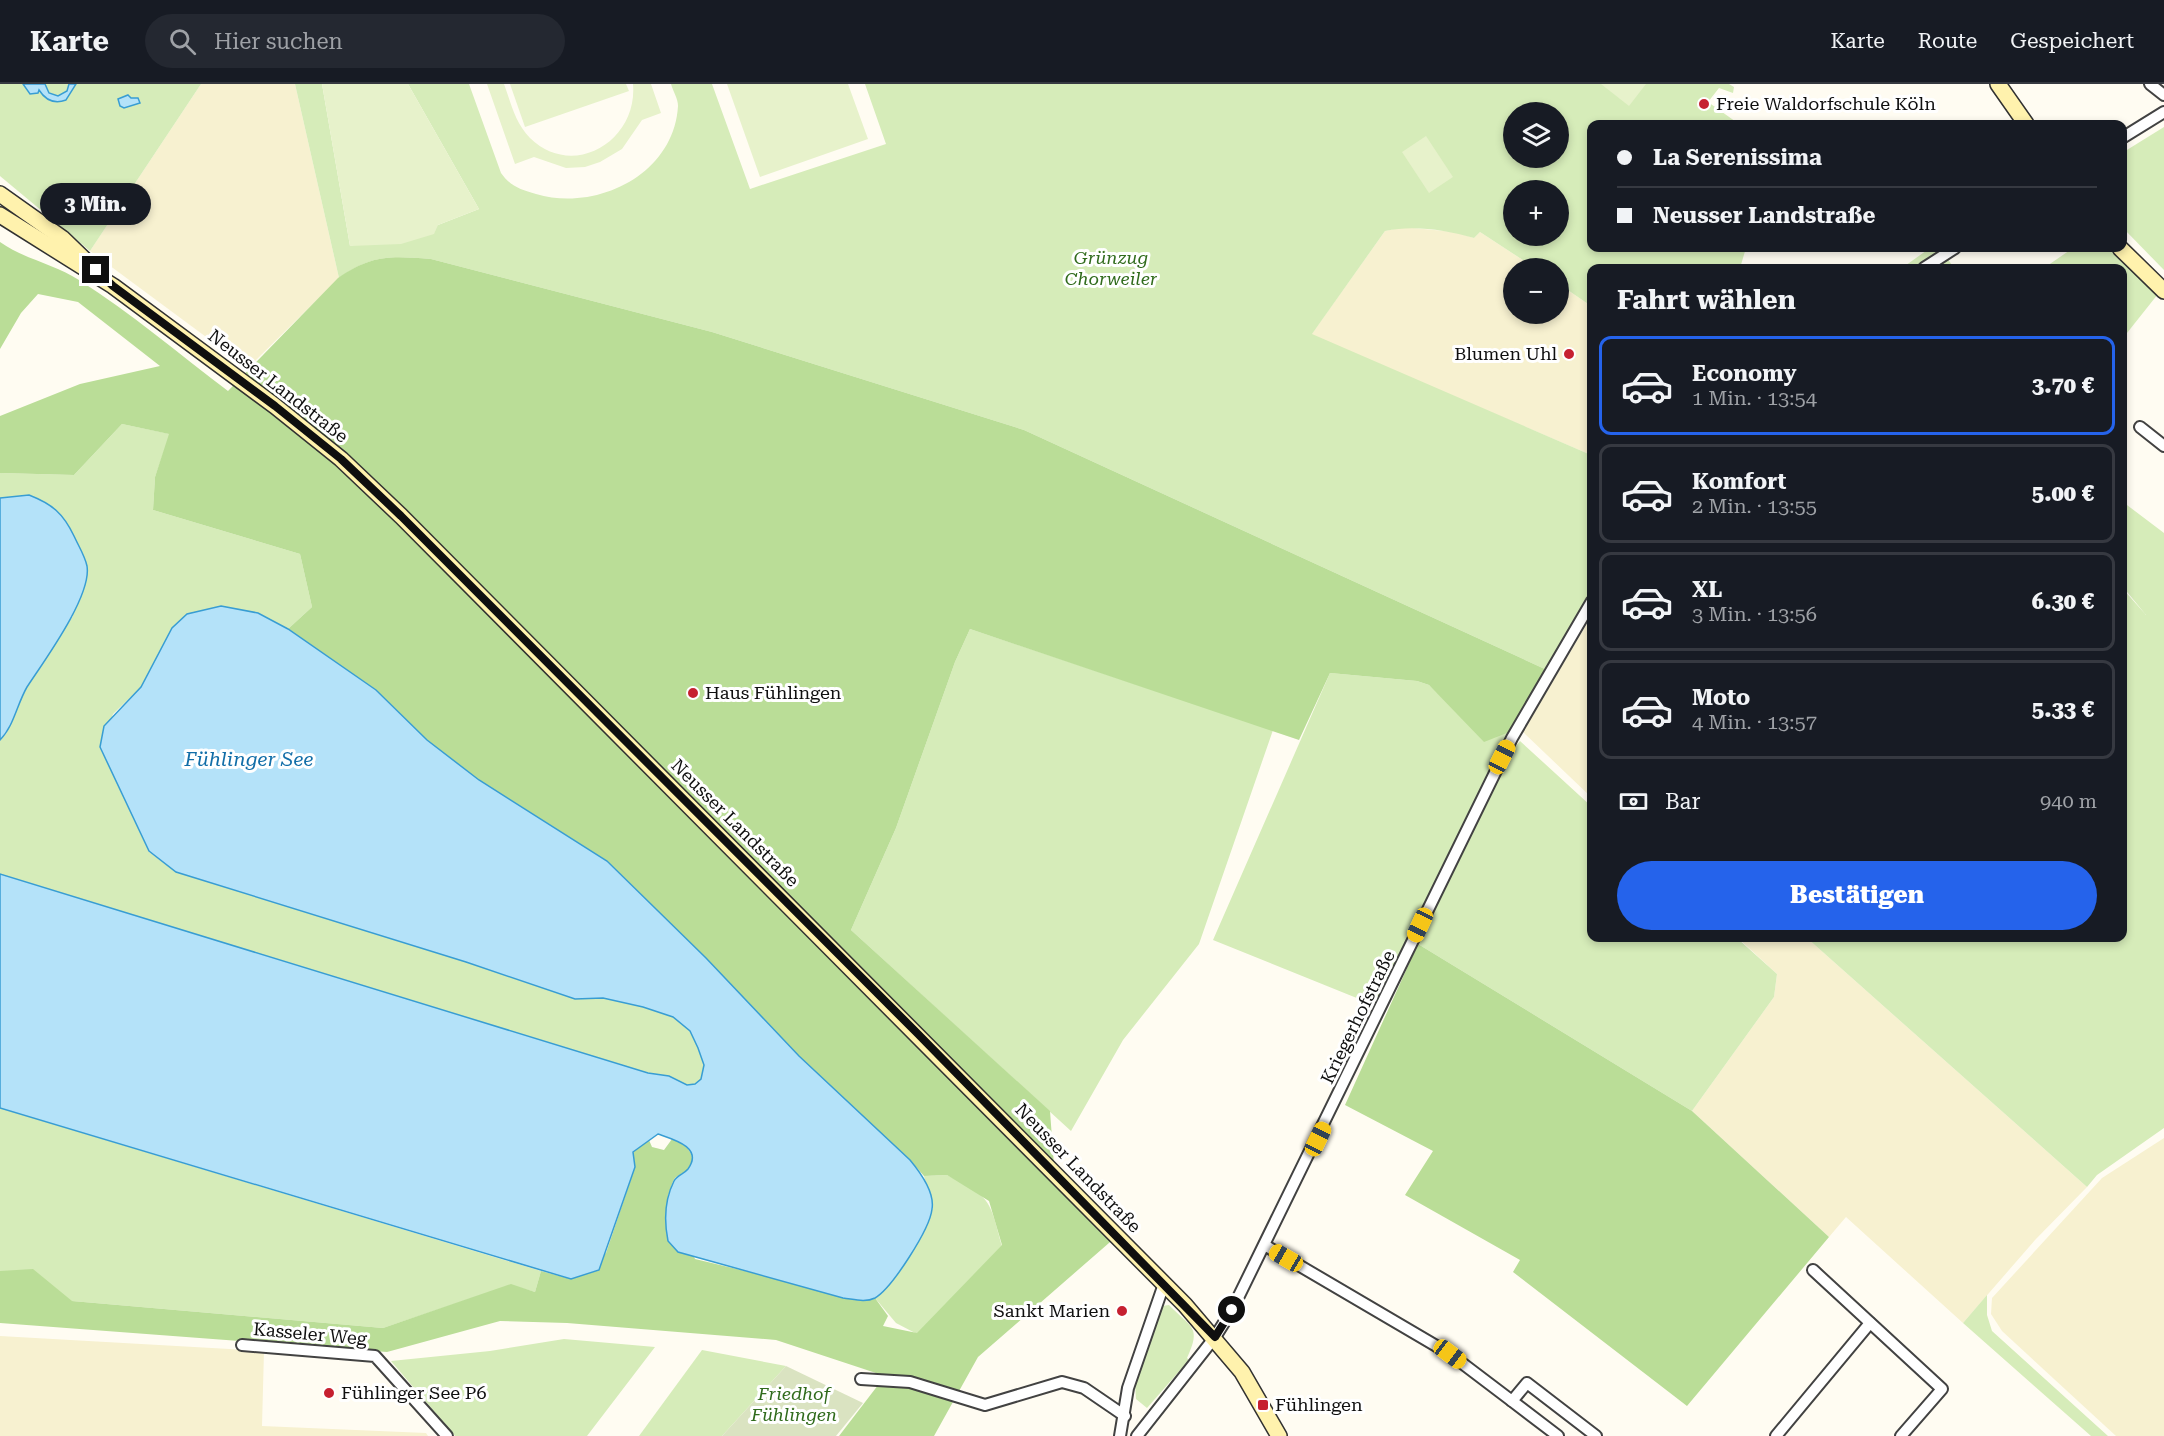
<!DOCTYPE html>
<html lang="de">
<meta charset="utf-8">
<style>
body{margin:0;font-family:"Roboto Serif",serif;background:#242831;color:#f1f3f6;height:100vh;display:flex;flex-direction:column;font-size:22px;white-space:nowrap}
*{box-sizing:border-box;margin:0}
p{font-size:20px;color:#9ea1a6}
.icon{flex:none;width:33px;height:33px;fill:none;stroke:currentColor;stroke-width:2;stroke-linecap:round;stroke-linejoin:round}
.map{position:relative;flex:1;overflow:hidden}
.details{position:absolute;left:1587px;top:180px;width:540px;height:678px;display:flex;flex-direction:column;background:#171b24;border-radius:12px;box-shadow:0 3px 9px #0003}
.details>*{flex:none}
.top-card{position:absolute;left:1587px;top:36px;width:540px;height:132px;border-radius:12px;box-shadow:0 3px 9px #0003;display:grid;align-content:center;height:132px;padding:0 30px;background:#171b24}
.controls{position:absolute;left:1503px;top:18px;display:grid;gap:12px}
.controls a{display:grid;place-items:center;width:66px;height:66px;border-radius:50%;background:#171b24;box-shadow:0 3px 9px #0003;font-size:30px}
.end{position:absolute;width:27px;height:27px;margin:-14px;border:8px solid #0f0f0f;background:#fff;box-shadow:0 0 0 3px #fff}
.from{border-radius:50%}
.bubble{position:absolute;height:42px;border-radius:21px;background:#171b24;box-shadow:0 3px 9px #0003;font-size:20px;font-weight:800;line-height:42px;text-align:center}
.car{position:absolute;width:18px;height:36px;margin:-18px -9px;border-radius:8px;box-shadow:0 0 4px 2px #0007;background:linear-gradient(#f5c518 24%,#345 0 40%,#f5c518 0 76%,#345 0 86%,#f5c518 0)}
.top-card b{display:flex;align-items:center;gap:21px;height:57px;font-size:22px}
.top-card b+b{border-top:2px solid #363941}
.top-card i{width:15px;height:15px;background:#f1f3f6}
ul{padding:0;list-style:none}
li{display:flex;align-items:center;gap:18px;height:99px;margin:0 12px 9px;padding:0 18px;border:3px solid #363941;border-radius:12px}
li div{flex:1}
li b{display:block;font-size:22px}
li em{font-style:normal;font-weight:800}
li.on{border-color:#2563eb}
li>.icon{width:54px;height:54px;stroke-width:1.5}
h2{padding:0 30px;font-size:27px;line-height:72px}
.pay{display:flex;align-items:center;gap:15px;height:66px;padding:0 30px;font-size:22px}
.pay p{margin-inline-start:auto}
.action{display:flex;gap:12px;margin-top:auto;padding:12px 30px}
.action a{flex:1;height:69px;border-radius:36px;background:#2563eb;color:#fff;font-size:24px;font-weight:800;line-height:69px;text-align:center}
header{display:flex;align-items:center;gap:36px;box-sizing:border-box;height:84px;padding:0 30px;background:#171b24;border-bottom:2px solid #363941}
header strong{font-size:28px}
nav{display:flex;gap:33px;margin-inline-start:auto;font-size:21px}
.search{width:420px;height:54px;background:#242831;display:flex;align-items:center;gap:15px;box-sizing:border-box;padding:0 21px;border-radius:33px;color:#9ea1a6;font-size:22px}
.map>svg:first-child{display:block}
.farmland{fill:#f7f1d0}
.green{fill:#d6ecb9;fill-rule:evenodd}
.forest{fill:#badd97}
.cemetery{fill:#dae3c1}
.pitch{fill:#e7f2cb}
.water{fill:#b4e2f9;stroke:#389dd3;stroke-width:1.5}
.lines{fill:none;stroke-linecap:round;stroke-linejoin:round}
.street-casing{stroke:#424242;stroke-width:14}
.secondary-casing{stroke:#313131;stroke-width:18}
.street{stroke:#fff;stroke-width:10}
.secondary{stroke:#fff2ad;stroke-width:15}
.route{stroke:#0f0f0f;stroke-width:8}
.poi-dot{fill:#c62030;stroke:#fff;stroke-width:2}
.labels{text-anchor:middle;stroke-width:6;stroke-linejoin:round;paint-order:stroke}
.poi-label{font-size:18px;fill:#0f0f0f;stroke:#fff;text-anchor:start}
.park-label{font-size:18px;font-style:italic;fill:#306b1c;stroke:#fff}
.street-label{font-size:18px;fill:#0f0f0f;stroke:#fff}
.water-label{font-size:20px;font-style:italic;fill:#126ea8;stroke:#fff}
</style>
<header>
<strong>Karte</strong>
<div class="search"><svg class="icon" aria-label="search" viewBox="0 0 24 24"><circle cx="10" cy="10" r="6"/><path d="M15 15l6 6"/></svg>Hier suchen</div>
<nav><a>Karte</a><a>Route</a><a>Gespeichert</a></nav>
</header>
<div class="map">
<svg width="2164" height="1352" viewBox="0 0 2164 1352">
<rect width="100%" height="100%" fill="#fffcf2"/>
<g class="farmland">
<path d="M 201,0 L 295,0 L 339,194 L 248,284 L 90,167 Z"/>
<path d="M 1403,143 L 1455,148 L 1474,154 L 1480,148 L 1535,184 L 1514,184 L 1514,230 L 1558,230 L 1559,200 L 1591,222 L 1591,371 L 1311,251 L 1385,147 Z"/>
<path d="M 1591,533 L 1591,532 L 1591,713 L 1523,648 Z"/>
<path d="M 1738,854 L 1807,854 L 2087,1103 L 2035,1156 L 1963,1239 L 1846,1133 L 1829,1153 L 1692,1027 L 1774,913 L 1777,890 Z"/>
<path d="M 2164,1054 L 2164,1352 L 2116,1352 L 2002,1247 L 1991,1230 L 1992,1214 L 2102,1094 Z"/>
<path d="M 0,1252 L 264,1267 L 262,1342 L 426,1349 L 428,1352 L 0,1352 Z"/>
</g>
<g class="green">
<path d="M 0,0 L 201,0 L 90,167 L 0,92 Z"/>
<path d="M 295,0 L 322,0 L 350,162 L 438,141 L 479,125 L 408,0 L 469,0 L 501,89 C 510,102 521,106 536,110 C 596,128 674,91 678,22 C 678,15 673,7 671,0 L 712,0 L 750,105 L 886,60 L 865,0 L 1729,0 L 1734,3 L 1733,9 L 1719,4 L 1708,18 L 1739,40 L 1592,40 L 1592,164 L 1746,164 L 1740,184 L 1592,184 L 1591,222 L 1559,200 L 1558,184 L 1535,184 L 1480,148 L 1474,154 C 1445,146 1414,141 1385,147 L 1312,250 L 1591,371 L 1591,512 L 1547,586 L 1024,346 L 712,248 L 431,175 C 391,172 373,170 339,194 ZM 1514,28 L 1558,28 L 1558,74 L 1514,74 ZM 1514,106 L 1558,106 L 1558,152 L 1514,152 Z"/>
<path d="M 2164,43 L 2164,186 L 2123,144 L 2122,69 Z"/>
<path d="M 1930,164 L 1940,164 L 1954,184 L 1902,184 Z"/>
<path d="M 2073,164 L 2113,164 L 2158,210 L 2123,254 L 2122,184 L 2044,184 Z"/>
<path d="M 122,340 L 170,350 L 155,393 L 153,426 L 300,470 L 312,523 L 288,545 L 258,529 L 172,544 L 141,603 L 113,630 L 100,663 L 149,768 L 176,788 L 466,878 L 575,915 L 603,914 L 643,923 L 673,933 L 690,947 L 698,964 L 704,981 L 701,995 L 695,1000 L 687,1001 L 669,992 L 648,989 L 0,790 L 0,656 L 6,650 L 24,607 L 73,532 L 0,414 L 0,389 L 74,391 Z"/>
<path d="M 2123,418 L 2164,449 L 2164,1044 L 2097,1091 L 2087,1103 L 1807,854 L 2122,854 L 2123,505 L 2146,531 L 2123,503 Z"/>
<path d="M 970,545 L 1273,646 L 1199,860 L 1123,956 L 1071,1047 L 851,846 L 896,744 L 955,578 Z"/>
<path d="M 1330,589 L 1417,597 L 1429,601 L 1449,620 L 1512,647 L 1379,923 L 1213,856 Z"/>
<path d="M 1520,657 L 1591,722 L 1592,854 L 1737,854 L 1777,890 L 1774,913 L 1692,1027 L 1418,860 L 1509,671 Z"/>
<path d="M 0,1024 L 541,1187 L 535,1208 L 511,1201 L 383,1244 L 72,1217 L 0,1217 Z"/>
<path d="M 947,1091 C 992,1114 989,1115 1002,1162 L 917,1250 L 896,1239 L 875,1214 L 891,1197 L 933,1124 L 924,1092 Z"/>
<path d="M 1987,1211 L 1987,1231 L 1992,1247 L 2108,1352 L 2091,1352 L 1963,1239 Z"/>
<path d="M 1169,1221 C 1191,1244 1202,1242 1187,1274 L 1189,1276 L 1147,1324 L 1136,1315 L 1135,1300 L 1162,1222 Z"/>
<path d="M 564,1255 L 655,1263 L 587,1352 L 455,1352 L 391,1277 L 490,1267 Z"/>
<path d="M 702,1266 L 786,1282 L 722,1352 L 639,1352 Z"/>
</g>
<g class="forest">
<path d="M 0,158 C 24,175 54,180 79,196 C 131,229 179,270 228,307 L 338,194 C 373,170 391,172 431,175 L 712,248 L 1024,346 L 1547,586 L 1512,647 L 1484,658 L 1429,601 L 1417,597 L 1330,589 L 1299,656 L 970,545 L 955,578 L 896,744 L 851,846 L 1050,1027 L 1055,1095 L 1117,1152 L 978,1273 L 934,1352 L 839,1352 L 885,1292 L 776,1256 L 567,1239 L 500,1237 L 387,1268 L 0,1239 L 0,1187 L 33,1185 L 72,1217 L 383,1244 L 511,1200 L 535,1208 L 541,1187 L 571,1195 L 606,1169 L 635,1083 L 633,1068 L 649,1056 L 652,1063 L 664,1066 L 672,1055 C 685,1059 700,1072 687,1086 C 684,1089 678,1091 675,1094 C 672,1098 670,1107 668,1112 L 695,1175 L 820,1205 L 843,1214 L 863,1216 L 875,1214 L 888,1232 L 883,1242 L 917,1249 L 1002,1161 L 989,1117 L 947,1091 L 924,1092 L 910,1076 L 799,972 L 706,874 L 607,777 L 479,696 L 427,656 L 376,606 L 288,545 L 312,523 L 300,470 L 153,426 L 155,393 L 169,350 L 122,340 L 74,391 L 0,389 L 0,332 L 80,300 L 160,282 L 78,218 L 38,210 L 21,229 L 0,265 Z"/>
<path d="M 1418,860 L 1692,1027 L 1829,1153 L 1687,1322 L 1513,1188 L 1520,1176 L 1405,1111 L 1433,1067 L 1345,1021 Z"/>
</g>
<path class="cemetery" d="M 786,1282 L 863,1319 L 836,1352 L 722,1352 Z"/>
<g class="pitch">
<path d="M 322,0 L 408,0 L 479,125 L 438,141 L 434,150 L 401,160 L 350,162 Z"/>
<path d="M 487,0 L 504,0 C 511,19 515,39 530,54 C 573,96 638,57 633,0 L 651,0 L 661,29 L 642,36 L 622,65 L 600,78 L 585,83 L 566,84 L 534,73 L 515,80 Z"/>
<path d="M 510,0 L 626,0 L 629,7 L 525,43 Z"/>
<path d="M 727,0 L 848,0 L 868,55 L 760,93 Z"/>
<path d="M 1601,0 L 1646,0 L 1629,22 Z"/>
<path d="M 1426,52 L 1453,93 L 1429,109 L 1402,68 Z"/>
</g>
<g class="water">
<path d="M 23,0 L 45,0 L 49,9 L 58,12 L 67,7 L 69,0 L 76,0 L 66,16 C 55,20 46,17 39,6 L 38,9 L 30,10 Z"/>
<path d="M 128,11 L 131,14 L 138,14 L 140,19 L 124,24 L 120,22 L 118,15 Z"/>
<path d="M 29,411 C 52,420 63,429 74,452 C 78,461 85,472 87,482 C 92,512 44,577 27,603 C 17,620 14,642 0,656 L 0,414 Z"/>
<path d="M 221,522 L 258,529 L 288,545 L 376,606 L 427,656 L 479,696 L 607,777 L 706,874 L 799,972 L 910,1076 C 920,1088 935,1108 932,1125 C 930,1145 892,1204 875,1214 C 865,1219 853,1215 843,1214 L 678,1168 L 668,1157 C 664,1137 665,1115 674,1097 C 677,1091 684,1090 688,1085 C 704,1063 672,1055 658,1050 L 633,1068 L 635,1083 L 599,1186 L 571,1195 L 0,1024 L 0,790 L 648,989 L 669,992 L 687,1001 L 695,1000 L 701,995 L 704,981 L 698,964 L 690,947 L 673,933 L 643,923 L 603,914 L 575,915 L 466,878 L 176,788 L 149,767 L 100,663 L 104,642 L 141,603 L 172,544 L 187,530 Z"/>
</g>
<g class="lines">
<defs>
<g id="street">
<path d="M 2150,0 L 2164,11"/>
<path d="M 2122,54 L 2164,28"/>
<path d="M 1924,184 L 1955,164"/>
<path d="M 2140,343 L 2164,362"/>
<path d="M 1266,1162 L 1450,1270 L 1512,1317 L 1527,1299 L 1596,1352"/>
<path d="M 1813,1186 L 1942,1305 L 1901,1352"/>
<path d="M 242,1261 L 375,1272 L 447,1352"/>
<path d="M 861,1295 L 910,1298 L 985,1321 L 1062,1298 L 1084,1304 L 1125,1332"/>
<path d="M 1512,1317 L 1558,1352"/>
<path d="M 1120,1352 L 1128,1304 L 1164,1200"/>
<path d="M 1137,1352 L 1215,1253 L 1232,1226 L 1512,654 L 1592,517"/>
<path d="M 1776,1352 L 1870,1239"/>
</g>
<g id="secondary">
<path d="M 1998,0 L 2026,40"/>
<path d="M 0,110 L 62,154 L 89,180"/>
<path d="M 0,131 L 113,202 L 275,322 L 341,375 L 401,432 L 1185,1221 L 1242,1288 L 1279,1352"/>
<path d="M 2120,164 L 2164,207"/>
</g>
</defs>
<use href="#street" class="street-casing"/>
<use href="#secondary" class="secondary-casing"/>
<use href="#street" class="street"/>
<use href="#secondary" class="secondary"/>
</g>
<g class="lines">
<path class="route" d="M 96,186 L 113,202 L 275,322 L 341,375 L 401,432 L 918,950 L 1215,1253 L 1232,1226"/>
</g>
<g class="poi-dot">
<circle cx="1704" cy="20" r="6"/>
<circle cx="1569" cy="270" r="6"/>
<circle cx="693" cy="609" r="6"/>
<circle cx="1122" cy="1227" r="6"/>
<circle cx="329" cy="1309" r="6"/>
<rect x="1257" y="1315" width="12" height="12" rx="3"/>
</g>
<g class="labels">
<g class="poi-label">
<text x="1716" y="26">Freie Waldorfschule Köln</text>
<text x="1557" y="276" text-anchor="end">Blumen Uhl</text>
<text x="705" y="615">Haus Fühlingen</text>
<text x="1110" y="1233" text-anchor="end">Sankt Marien</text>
<text x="341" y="1315">Fühlinger See P6</text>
<text x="1275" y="1327">Fühlingen</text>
</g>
<g class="park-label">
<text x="1111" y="180">Grünzug<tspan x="1111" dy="21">Chorweiler</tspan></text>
<text x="794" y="1316">Friedhof<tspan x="794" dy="21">Fühlingen</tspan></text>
</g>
<g class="street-label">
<text transform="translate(278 302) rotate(38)" y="6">Neusser Landstraße</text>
<text transform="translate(735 739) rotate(45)" y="6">Neusser Landstraße</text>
<text transform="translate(1358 933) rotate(-64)" y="6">Kriegerhofstraße</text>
<text transform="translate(1078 1084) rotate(46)" y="6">Neusser Landstraße</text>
<text transform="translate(310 1250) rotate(5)" y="6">Kasseler Weg</text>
</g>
<g class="water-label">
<text x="249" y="682">Fühlinger See</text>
</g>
</g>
</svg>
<div class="controls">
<a><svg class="icon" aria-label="layers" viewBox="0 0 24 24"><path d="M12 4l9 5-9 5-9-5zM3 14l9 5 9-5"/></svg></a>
<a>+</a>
<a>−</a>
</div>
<i class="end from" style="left:1232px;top:1226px"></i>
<i class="end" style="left:96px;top:186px"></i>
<div class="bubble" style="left:40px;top:99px;width:111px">3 Min.</div>
<i class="car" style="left:1502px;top:673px;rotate:27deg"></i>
<i class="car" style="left:1420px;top:841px;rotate:205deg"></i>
<i class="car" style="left:1318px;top:1055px;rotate:26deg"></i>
<i class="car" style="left:1286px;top:1174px;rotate:300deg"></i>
<i class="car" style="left:1450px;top:1270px;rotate:127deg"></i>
<div class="top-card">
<b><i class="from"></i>La Serenissima</b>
<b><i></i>Neusser Landstraße</b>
</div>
<section class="details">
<h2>Fahrt wählen</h2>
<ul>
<li class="on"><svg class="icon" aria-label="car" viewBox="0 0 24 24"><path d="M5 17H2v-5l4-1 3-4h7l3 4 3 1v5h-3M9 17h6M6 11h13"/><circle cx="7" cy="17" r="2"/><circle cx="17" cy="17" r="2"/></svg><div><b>Economy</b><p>1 Min. · 13:54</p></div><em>3.70 €</em></li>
<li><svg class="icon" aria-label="car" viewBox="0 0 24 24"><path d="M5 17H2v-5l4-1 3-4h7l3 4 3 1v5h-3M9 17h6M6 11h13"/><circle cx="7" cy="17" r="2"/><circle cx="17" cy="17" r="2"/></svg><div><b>Komfort</b><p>2 Min. · 13:55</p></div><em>5.00 €</em></li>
<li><svg class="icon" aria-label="car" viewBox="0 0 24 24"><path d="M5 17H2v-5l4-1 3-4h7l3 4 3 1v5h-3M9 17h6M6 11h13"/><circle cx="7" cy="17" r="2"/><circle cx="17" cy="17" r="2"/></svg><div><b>XL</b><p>3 Min. · 13:56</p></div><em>6.30 €</em></li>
<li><svg class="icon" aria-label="car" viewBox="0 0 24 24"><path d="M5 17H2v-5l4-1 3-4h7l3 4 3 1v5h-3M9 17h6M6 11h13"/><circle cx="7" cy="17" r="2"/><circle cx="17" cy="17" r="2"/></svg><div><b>Moto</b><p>4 Min. · 13:57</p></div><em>5.33 €</em></li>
</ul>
<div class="pay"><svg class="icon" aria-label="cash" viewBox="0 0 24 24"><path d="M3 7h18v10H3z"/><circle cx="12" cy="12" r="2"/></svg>Bar<p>940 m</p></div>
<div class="action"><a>Bestätigen</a></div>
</section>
</div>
